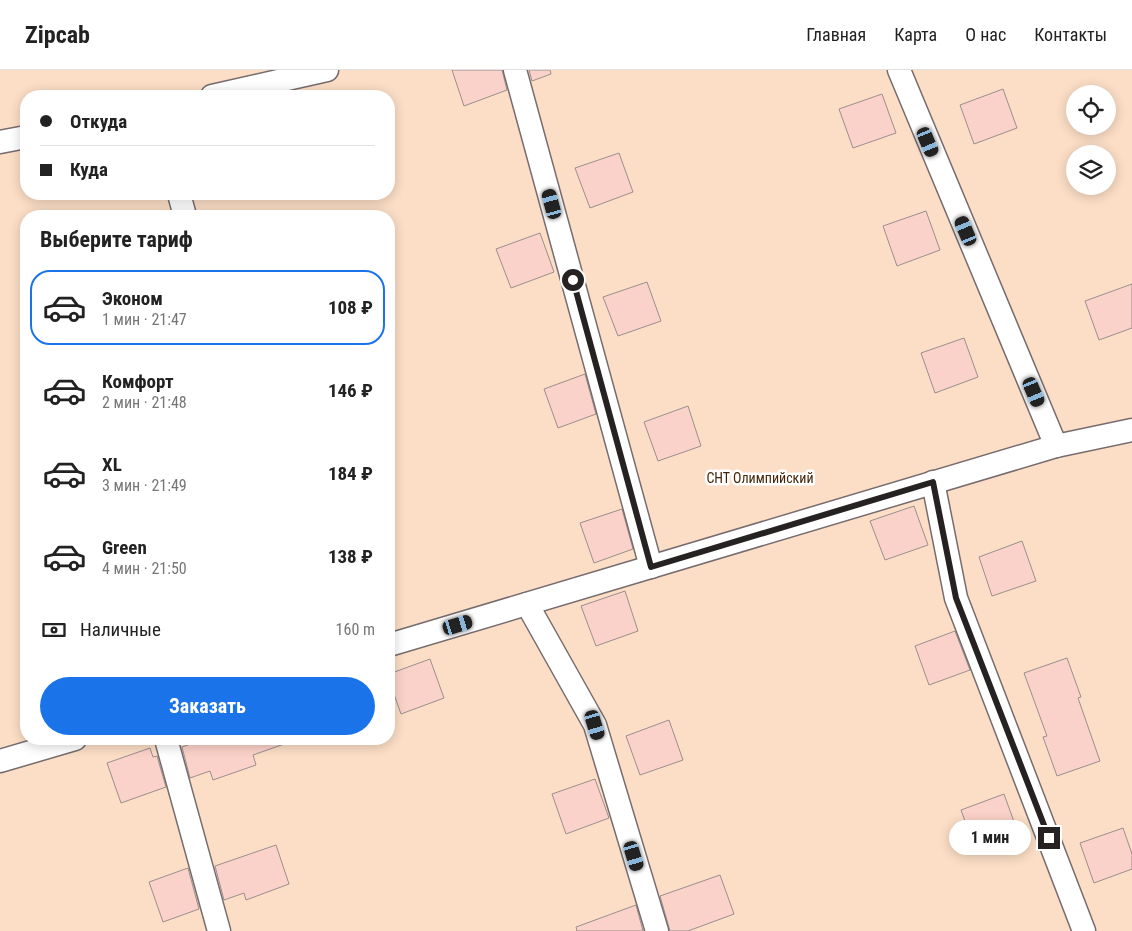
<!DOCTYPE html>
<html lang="ru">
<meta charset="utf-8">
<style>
body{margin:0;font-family:"Roboto Condensed",sans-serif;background:#f6f6f6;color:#222;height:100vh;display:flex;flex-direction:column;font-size:19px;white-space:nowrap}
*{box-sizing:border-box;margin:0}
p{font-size:16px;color:#767676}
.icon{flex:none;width:28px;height:28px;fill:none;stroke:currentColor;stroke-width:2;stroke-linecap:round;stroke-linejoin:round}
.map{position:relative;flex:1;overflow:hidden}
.details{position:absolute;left:20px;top:140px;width:375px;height:535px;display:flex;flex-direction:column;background:#fff;border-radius:20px;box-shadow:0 2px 12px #0003}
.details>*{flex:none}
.guide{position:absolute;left:20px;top:20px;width:375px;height:110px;border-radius:20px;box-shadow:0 2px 12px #0003;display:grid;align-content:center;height:110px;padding:0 20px;background:#fff}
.buttons{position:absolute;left:1066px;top:15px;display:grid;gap:10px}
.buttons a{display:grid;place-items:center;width:50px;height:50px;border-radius:50%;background:#fff;box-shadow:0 2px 12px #0003;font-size:25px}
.end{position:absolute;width:22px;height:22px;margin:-11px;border:6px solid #262222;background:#fff;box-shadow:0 0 0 2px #fff}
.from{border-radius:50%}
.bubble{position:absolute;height:35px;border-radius:18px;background:#fff;box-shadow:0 2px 12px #0003;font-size:16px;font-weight:700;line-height:35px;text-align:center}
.car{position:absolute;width:15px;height:30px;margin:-15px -8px;border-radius:6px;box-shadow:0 0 4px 1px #0007;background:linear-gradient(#222 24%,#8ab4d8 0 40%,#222 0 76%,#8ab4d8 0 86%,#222 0)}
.guide b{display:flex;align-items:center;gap:18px;height:48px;font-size:19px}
.guide b+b{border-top:1px solid #e0e0e0}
.guide i{width:12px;height:12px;background:#222}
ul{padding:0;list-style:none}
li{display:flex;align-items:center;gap:15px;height:75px;margin:0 10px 8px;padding:0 10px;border:2px solid transparent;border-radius:20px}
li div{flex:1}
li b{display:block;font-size:19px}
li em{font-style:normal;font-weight:700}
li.on{border-color:#1a73e8}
li>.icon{width:45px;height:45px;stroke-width:1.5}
h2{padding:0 20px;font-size:22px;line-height:60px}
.pay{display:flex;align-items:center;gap:12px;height:55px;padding:0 20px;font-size:19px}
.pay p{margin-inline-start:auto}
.button{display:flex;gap:10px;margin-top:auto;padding:10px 20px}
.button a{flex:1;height:58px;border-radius:30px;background:#1a73e8;color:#fff;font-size:20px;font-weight:700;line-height:58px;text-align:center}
header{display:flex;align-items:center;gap:30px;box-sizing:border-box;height:70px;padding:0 25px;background:#fff;border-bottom:1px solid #e0e0e0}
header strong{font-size:24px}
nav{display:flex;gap:28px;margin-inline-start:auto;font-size:18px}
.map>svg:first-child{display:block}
.green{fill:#fcdec6;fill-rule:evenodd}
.building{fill:#fbd2c9;stroke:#998f8d}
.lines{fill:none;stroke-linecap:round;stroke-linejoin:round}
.service-casing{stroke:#766c6e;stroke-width:25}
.service{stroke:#fff;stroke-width:22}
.route{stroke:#262222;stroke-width:6}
.labels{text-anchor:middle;stroke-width:5;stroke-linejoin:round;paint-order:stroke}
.park-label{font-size:14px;fill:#452508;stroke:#fff}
</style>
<header>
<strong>Zipcab</strong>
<nav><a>Главная</a><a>Карта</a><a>О нас</a><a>Контакты</a></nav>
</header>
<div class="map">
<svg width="1132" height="861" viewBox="0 0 1132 861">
<rect width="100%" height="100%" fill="#fef3f5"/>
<path class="green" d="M 0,0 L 1132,0 L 1132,861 L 0,861 ZM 1075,24 L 1108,24 L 1108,56 L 1075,56 ZM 26,26 L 389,26 L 389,124 L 26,124 ZM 1075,84 L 1108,84 L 1108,116 L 1075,116 ZM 26,146 L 389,146 L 389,669 L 26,669 Z"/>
<g class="building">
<path d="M 452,0 L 502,0 L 507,20 L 464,36 Z"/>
<path d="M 529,0 L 550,0 L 551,4 L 532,11 Z"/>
<path d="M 1003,19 L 1017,58 L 974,74 L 960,35 Z"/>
<path d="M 882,24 L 896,63 L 853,78 L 839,39 Z"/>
<path d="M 619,83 L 633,122 L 590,138 L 575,98 Z"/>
<path d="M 926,141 L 940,180 L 897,196 L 883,156 Z"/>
<path d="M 540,163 L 554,202 L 511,218 L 496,179 Z"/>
<path d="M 647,212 L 661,251 L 618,266 L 603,227 Z"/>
<path d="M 1132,214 L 1132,258 L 1099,270 L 1085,231 Z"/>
<path d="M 964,268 L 978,307 L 935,323 L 921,283 Z"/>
<path d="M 585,304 L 596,344 L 558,358 L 544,319 Z"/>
<path d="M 688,336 L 701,376 L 658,391 L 644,352 Z"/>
<path d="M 914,436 L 928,475 L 885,490 L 870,451 Z"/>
<path d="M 622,439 L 633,479 L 594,493 L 580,453 Z"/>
<path d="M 1022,471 L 1036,511 L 992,526 L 979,487 Z"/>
<path d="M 625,521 L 638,561 L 596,576 L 581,536 Z"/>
<path d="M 955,561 L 970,600 L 929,615 L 915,576 Z"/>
<path d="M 1067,588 L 1081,627 L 1078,628 L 1100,691 L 1057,706 L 1043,667 L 1047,666 L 1024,603 Z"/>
<path d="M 430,589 L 444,628 L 401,644 L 389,610 L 389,604 Z"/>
<path d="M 669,650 L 683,690 L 640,705 L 626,666 Z"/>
<path d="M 198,669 L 286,669 L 287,673 L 253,685 L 256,695 L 213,710 L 210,701 L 190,708 L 182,677 L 199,671 Z"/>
<path d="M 150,678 L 153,687 L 157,686 L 166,717 L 121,733 L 107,693 Z"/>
<path d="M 595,709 L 609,748 L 566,764 L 552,724 Z"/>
<path d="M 1004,724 L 1018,763 L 975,779 L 961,740 Z"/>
<path d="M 1123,758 L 1132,784 L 1132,799 L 1094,813 L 1080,773 Z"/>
<path d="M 276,775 L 289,814 L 246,830 L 244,823 L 224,830 L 215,796 Z"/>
<path d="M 188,798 L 199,839 L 163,852 L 149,812 Z"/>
<path d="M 720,805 L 734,844 L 688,861 L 670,861 L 660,826 Z"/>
<path d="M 636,835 L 643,861 L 577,861 L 576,857 Z"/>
</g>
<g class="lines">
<defs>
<g id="service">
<path d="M 515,0 L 651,497"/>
<path d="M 899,0 L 1056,376"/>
<path d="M 212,26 L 327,0"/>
<path d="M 0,72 L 26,67"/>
<path d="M 179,124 L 185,146"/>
<path d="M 933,412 L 956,528 L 1084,861"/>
<path d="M 527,534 L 595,655 L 657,861"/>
<path d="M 389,575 L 1056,376 L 1132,360"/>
<path d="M 166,669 L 219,861"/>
<path d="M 0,691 L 75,669"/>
</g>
</defs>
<use href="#service" class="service-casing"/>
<use href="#service" class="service"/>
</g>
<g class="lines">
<path class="route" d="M 573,210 L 651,497 L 933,412 L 956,528 L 1049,768"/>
</g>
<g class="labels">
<g class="park-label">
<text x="760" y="413">СНТ Олимпийский</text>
</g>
</g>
</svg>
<div class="buttons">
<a><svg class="icon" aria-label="locate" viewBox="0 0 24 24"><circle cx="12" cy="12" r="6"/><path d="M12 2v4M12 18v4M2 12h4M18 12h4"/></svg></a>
<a><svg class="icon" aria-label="layers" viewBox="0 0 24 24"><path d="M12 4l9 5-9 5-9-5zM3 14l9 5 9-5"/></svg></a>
</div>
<i class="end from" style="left:573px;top:210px"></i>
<i class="end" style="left:1049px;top:768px"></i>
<div class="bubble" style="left:949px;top:750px;width:82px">1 мин</div>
<i class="car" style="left:928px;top:72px;rotate:157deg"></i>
<i class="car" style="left:552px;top:134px;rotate:345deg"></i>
<i class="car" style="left:966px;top:161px;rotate:337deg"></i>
<i class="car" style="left:1034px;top:322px;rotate:157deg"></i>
<i class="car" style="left:458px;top:555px;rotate:73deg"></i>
<i class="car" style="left:595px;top:655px;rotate:163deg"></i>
<i class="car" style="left:634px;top:786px;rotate:163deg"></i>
<div class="guide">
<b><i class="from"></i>Откуда</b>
<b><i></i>Куда</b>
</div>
<section class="details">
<h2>Выберите тариф</h2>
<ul>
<li class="on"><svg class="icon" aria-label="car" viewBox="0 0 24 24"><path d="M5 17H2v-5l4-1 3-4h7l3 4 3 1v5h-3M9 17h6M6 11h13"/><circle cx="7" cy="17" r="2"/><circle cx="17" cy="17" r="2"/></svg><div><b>Эконом</b><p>1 мин · 21:47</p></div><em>108 ₽</em></li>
<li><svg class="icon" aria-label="car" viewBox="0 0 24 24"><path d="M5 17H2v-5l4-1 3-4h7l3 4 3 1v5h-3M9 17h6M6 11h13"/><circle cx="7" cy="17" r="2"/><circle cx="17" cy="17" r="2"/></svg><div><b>Комфорт</b><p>2 мин · 21:48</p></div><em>146 ₽</em></li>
<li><svg class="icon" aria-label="car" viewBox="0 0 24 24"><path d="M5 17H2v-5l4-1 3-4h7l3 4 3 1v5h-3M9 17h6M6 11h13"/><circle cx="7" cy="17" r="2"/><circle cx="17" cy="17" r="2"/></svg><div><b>XL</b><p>3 мин · 21:49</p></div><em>184 ₽</em></li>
<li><svg class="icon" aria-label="car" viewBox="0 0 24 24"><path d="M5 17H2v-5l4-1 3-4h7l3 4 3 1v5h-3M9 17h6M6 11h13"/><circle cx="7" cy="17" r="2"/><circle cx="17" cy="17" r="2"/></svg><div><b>Green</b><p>4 мин · 21:50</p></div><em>138 ₽</em></li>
</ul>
<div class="pay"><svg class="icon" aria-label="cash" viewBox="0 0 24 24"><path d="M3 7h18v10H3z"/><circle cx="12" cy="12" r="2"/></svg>Наличные<p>160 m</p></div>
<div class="button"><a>Заказать</a></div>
</section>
</div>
